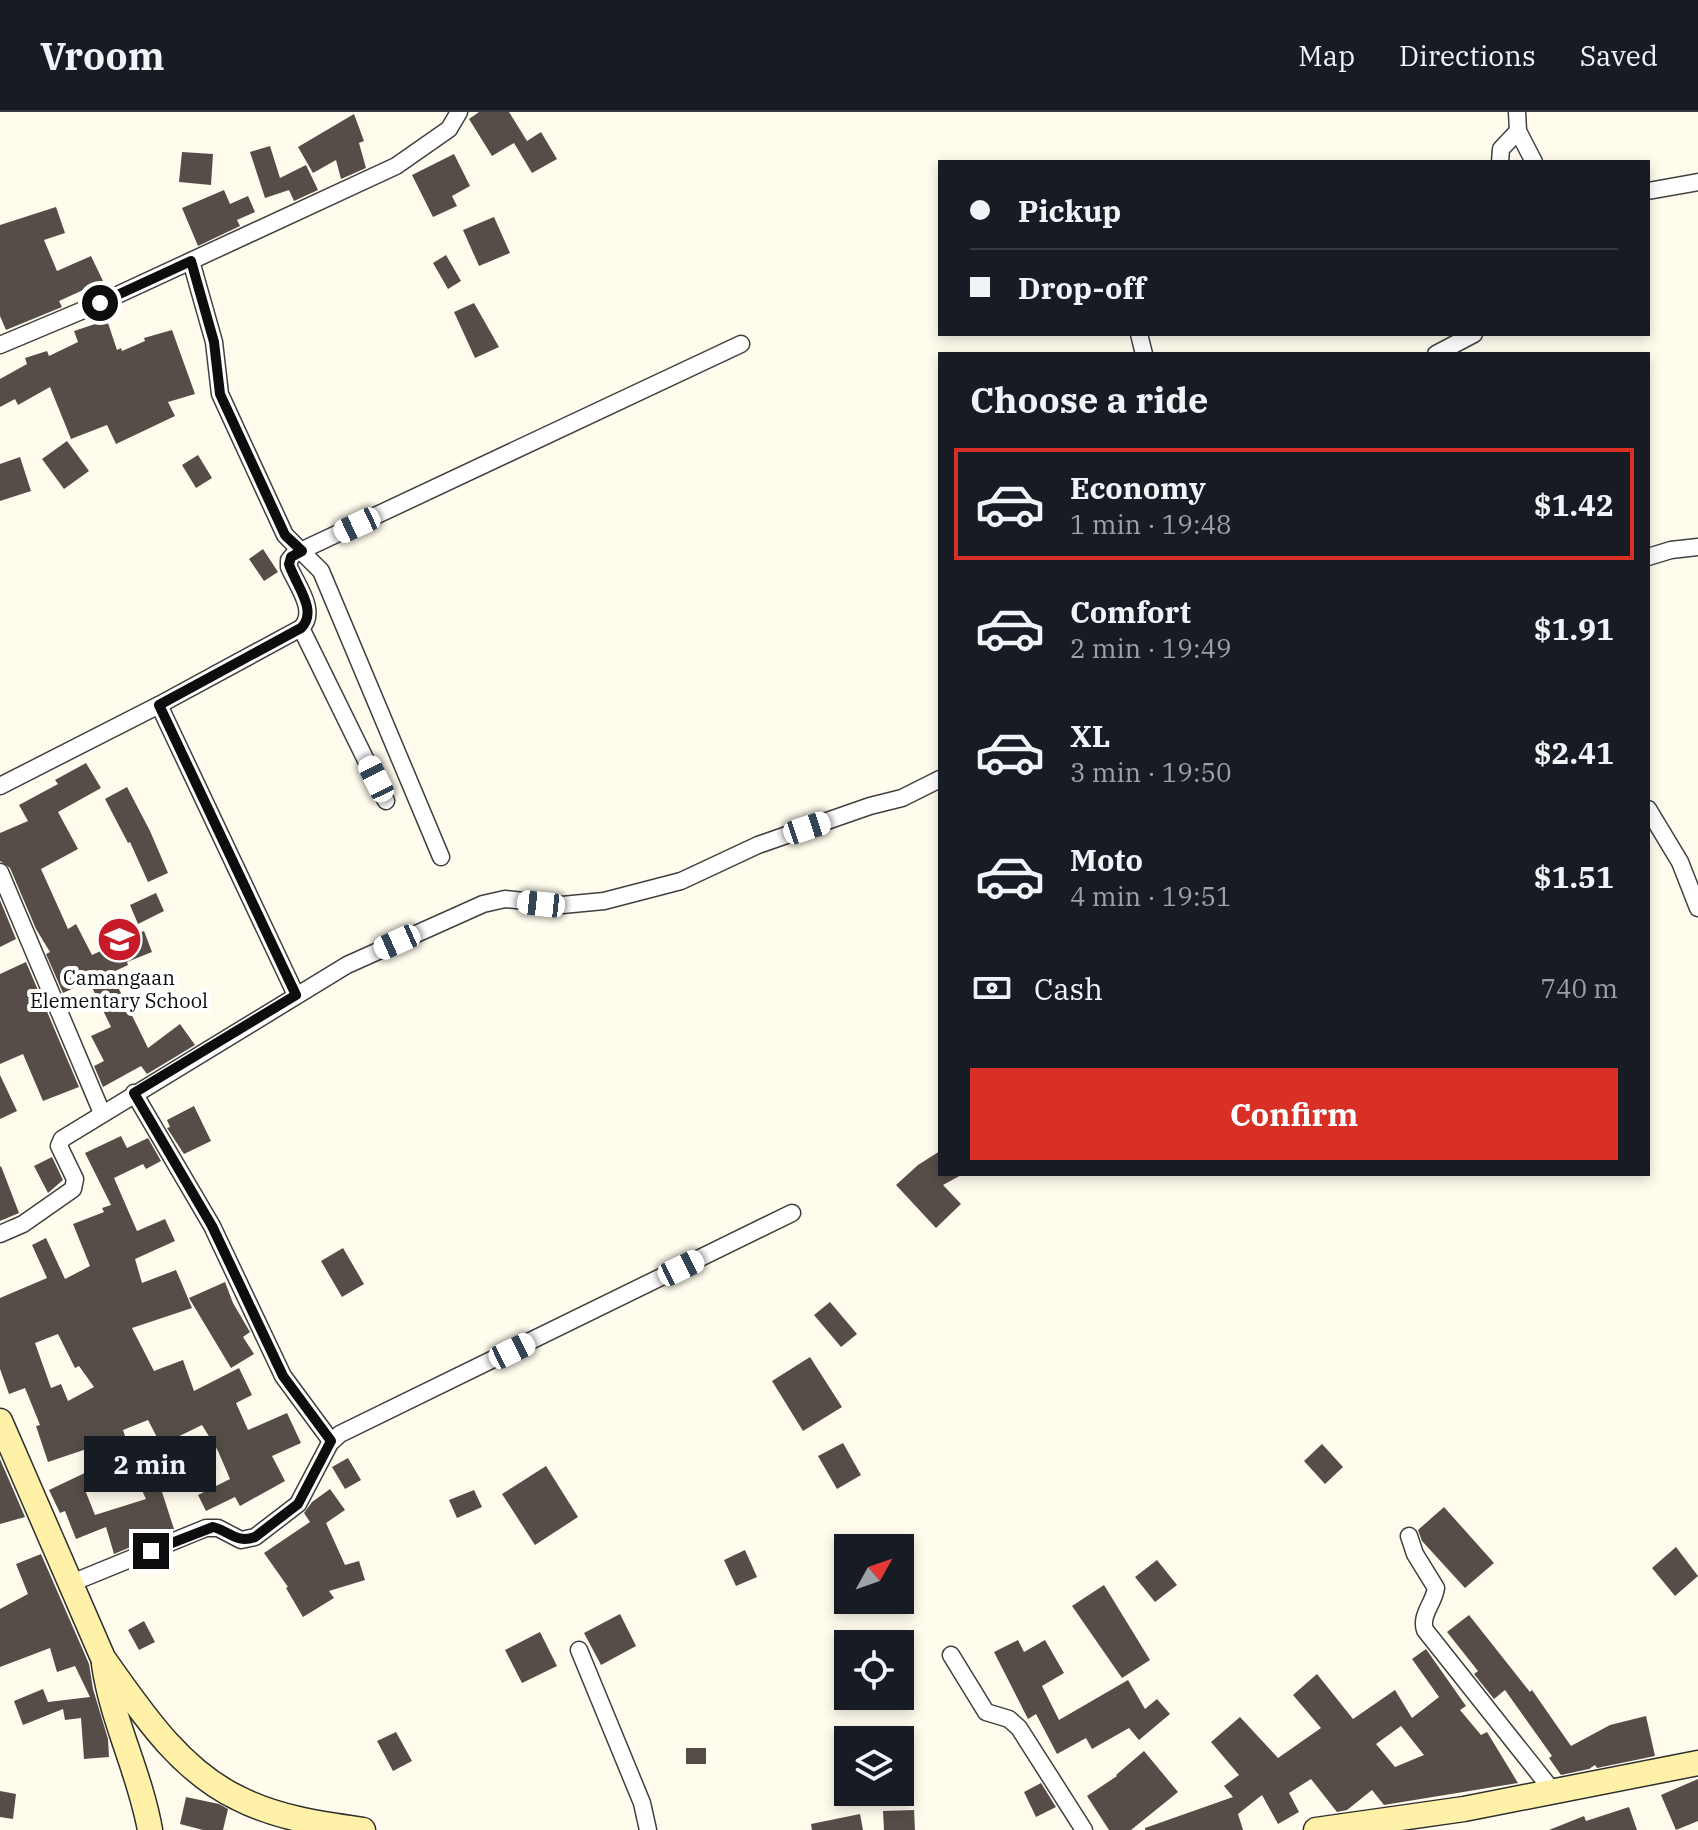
<!DOCTYPE html>
<meta charset="utf-8">
<style>
body{margin:0;font-family:"IBM Plex Serif",serif;background:#242831;color:#f1f3f6;height:100vh;display:flex;flex-direction:column;font-size:30px;white-space:nowrap}
*{box-sizing:border-box;margin:0}
p{font-size:26px;color:#9ea1a6}
.icon{flex:none;width:44px;height:44px;fill:none;stroke:currentColor;stroke-width:2;stroke-linecap:round;stroke-linejoin:round}
.map{position:relative;flex:1;overflow:hidden}
.details{position:absolute;left:938px;top:240px;width:712px;height:824px;display:flex;flex-direction:column;background:#171b24;border-radius:0px;box-shadow:0 4px 12px #0003}
.details>*{flex:none}
.guide{position:absolute;left:938px;top:48px;width:712px;height:176px;border-radius:0px;box-shadow:0 4px 12px #0003;display:grid;align-content:center;height:176px;padding:0 32px;background:#171b24}
.needle{width:52px;rotate:50deg}
.controls{position:absolute;left:834px;top:1422px;display:grid;gap:16px}
.controls a{display:grid;place-items:center;width:80px;height:80px;border-radius:0px;background:#171b24;box-shadow:0 4px 12px #0003;font-size:40px}
.end{position:absolute;width:36px;height:36px;margin:-18px;border:10px solid #0d0d0d;background:#fff;box-shadow:0 0 0 4px #fff}
.from{border-radius:50%}
.bubble{position:absolute;height:56px;border-radius:0px;background:#171b24;box-shadow:0 4px 12px #0003;font-size:26px;font-weight:700;line-height:56px;text-align:center}
.car{position:absolute;width:24px;height:48px;margin:-24px -12px;border-radius:10px;box-shadow:0 0 6px 2px #0007;background:linear-gradient(#fff 24%,#345 0 40%,#fff 0 76%,#345 0 86%,#fff 0)}
.guide b{display:flex;align-items:center;gap:28px;height:76px;font-size:30px}
.guide b+b{border-top:2px solid #363941}
.guide i{width:20px;height:20px;background:#f1f3f6}
ul{padding:0;list-style:none}
li{display:flex;align-items:center;gap:24px;height:112px;margin:0 16px 12px;padding:0 16px;border:4px solid transparent;border-radius:0px}
li div{flex:1}
li b{display:block;font-size:30px}
li em{font-style:normal;font-weight:700}
li.selected{border-color:#d93025}
li>.icon{width:72px;height:72px;stroke-width:1.5}
h2{padding:0 32px;font-size:36px;line-height:96px}
.pay{display:flex;align-items:center;gap:20px;height:88px;padding:0 32px;font-size:30px}
.pay p{margin-inline-start:auto}
.button{display:flex;gap:16px;margin-top:auto;padding:16px 32px}
.button a{flex:1;height:92px;border-radius:0px;background:#d93025;color:#fff;font-size:32px;font-weight:700;line-height:92px;text-align:center}
header{display:flex;align-items:center;gap:48px;box-sizing:border-box;height:112px;padding:0 40px;background:#171b24;border-bottom:2px solid #363941}
header strong{font-size:38px}
nav{display:flex;gap:44px;margin-inline-start:auto;font-size:28px}
.map>svg:first-child{display:block}
.building{fill:#564d48;fill-rule:evenodd}
.lines{fill:none;stroke-linecap:round;stroke-linejoin:round}
.street-casing{stroke:#404040;stroke-width:19}
.secondary-casing{stroke:#2f2f2f;stroke-width:27}
.street{stroke:#fff;stroke-width:16}
.secondary{stroke:#fff2a8;stroke-width:24}
.route{stroke:#0d0d0d;stroke-width:10}
.labels{text-anchor:middle;stroke-width:8;stroke-linejoin:round;paint-order:stroke}
.poi-label{font-size:20px;fill:#0d0d0d;stroke:#fff}
</style>
<header>
<strong>Vroom</strong>
<nav><a>Map</a><a>Directions</a><a>Saved</a></nav>
</header>
<div class="map">
<svg width="1698" height="1718" viewBox="0 0 1698 1718">
<rect width="100%" height="100%" fill="#fffbed"/>
<g class="building">
<path d="M 479,0 L 509,0 L 527,29 L 541,20 L 557,47 L 532,61 L 514,31 L 492,44 L 469,7 Z"/>
<path d="M 354,2 L 364,29 L 359,31 L 366,56 L 341,67 L 336,48 L 313,61 L 298,35 Z"/>
<path d="M 270,34 L 280,66 L 306,53 L 318,78 L 294,89 L 289,78 L 265,86 L 250,40 Z"/>
<path d="M 182,40 L 213,42 L 211,73 L 179,70 Z"/>
<path d="M 454,42 L 470,74 L 452,84 L 457,94 L 433,105 L 412,63 Z"/>
<path d="M 224,78 L 230,92 L 248,84 L 255,100 L 237,108 L 240,114 L 198,134 L 182,96 Z"/>
<path d="M 56,95 L 65,121 L 44,128 L 57,159 L 91,144 L 103,169 L 59,189 L 62,195 L 6,218 L 0,204 L 0,113 Z"/>
<path d="M 494,105 L 510,141 L 479,154 L 463,118 Z"/>
<path d="M 446,143 L 461,169 L 448,177 L 433,151 Z"/>
<path d="M 474,191 L 499,235 L 475,246 L 454,200 Z"/>
<path d="M 107,208 L 117,238 L 121,236 L 122,239 L 145,229 L 144,226 L 172,218 L 195,282 L 168,290 L 175,304 L 116,332 L 107,313 L 71,327 L 50,275 L 18,293 L 15,287 L 0,295 L 0,267 L 27,252 L 25,246 L 47,239 L 49,244 L 78,230 L 74,219 Z"/>
<path d="M 67,329 L 89,359 L 64,377 L 42,347 Z"/>
<path d="M 198,343 L 212,366 L 196,376 L 182,353 Z"/>
<path d="M 20,345 L 31,379 L 0,389 L 0,352 Z"/>
<path d="M 263,437 L 278,460 L 264,469 L 249,447 Z"/>
<path d="M 86,651 L 101,676 L 58,700 L 78,737 L 41,757 L 68,817 L 76,812 L 92,843 L 144,819 L 152,840 L 127,850 L 128,853 L 111,861 L 148,936 L 180,912 L 195,933 L 147,962 L 141,954 L 103,975 L 94,954 L 104,949 L 91,924 L 111,915 L 89,869 L 63,881 L 46,842 L 50,840 L 36,817 L 10,756 L 0,749 L 0,721 L 28,709 L 19,693 L 58,672 L 55,668 Z"/>
<path d="M 127,675 L 150,719 L 168,761 L 148,770 L 130,730 L 128,731 L 105,687 Z"/>
<path d="M 156,781 L 164,799 L 138,812 L 130,793 Z"/>
<path d="M 0,788 L 16,827 L 0,835 Z"/>
<path d="M 26,850 L 79,975 L 43,989 L 23,942 L 0,952 L 0,862 Z"/>
<path d="M 0,963 L 17,999 L 0,1007 Z"/>
<path d="M 194,994 L 211,1029 L 184,1042 L 167,1016 L 170,1015 L 167,1008 Z"/>
<path d="M 121,1024 L 127,1036 L 148,1026 L 161,1049 L 146,1057 L 143,1052 L 114,1066 L 137,1119 L 165,1107 L 175,1129 L 135,1147 L 142,1171 L 176,1158 L 192,1196 L 132,1216 L 154,1259 L 183,1248 L 194,1279 L 239,1256 L 252,1283 L 236,1291 L 248,1318 L 287,1301 L 301,1331 L 272,1344 L 285,1369 L 240,1394 L 235,1385 L 206,1399 L 198,1383 L 230,1367 L 218,1339 L 202,1313 L 161,1333 L 148,1308 L 123,1318 L 125,1324 L 48,1350 L 36,1314 L 40,1313 L 25,1276 L 9,1282 L 0,1257 L 0,1186 L 47,1166 L 32,1133 L 46,1126 L 65,1167 L 90,1154 L 73,1112 L 104,1100 L 102,1096 L 111,1093 L 85,1041 ZM 58,1222 L 75,1256 L 79,1254 L 94,1275 L 68,1289 L 61,1272 L 51,1276 L 35,1231 Z"/>
<path d="M 940,1039 L 940,1062 L 963,1062 L 943,1073 L 961,1092 L 936,1116 L 896,1073 L 918,1053 Z"/>
<path d="M 52,1045 L 63,1068 L 48,1081 L 34,1054 Z"/>
<path d="M 1,1054 L 19,1101 L 0,1109 L 0,1055 Z"/>
<path d="M 343,1136 L 364,1172 L 342,1185 L 321,1149 Z"/>
<path d="M 225,1170 L 233,1191 L 250,1220 L 243,1225 L 254,1242 L 231,1256 L 189,1186 Z"/>
<path d="M 830,1190 L 857,1222 L 841,1235 L 814,1203 Z"/>
<path d="M 810,1245 L 842,1295 L 803,1319 L 772,1269 Z"/>
<path d="M 843,1331 L 861,1363 L 837,1377 L 818,1344 Z"/>
<path d="M 1322,1332 L 1343,1355 L 1325,1372 L 1304,1349 Z"/>
<path d="M 156,1334 L 169,1373 L 161,1377 L 174,1417 L 114,1442 L 106,1415 L 76,1427 L 65,1399 L 60,1401 L 49,1378 L 131,1339 L 133,1344 ZM 134,1361 L 146,1387 L 95,1403 L 85,1378 Z"/>
<path d="M 348,1346 L 361,1368 L 345,1377 L 332,1355 Z"/>
<path d="M 0,1347 L 25,1405 L 0,1412 Z"/>
<path d="M 546,1354 L 578,1405 L 535,1433 L 502,1382 Z"/>
<path d="M 330,1377 L 345,1398 L 326,1411 L 345,1453 L 359,1449 L 365,1468 L 329,1479 L 334,1486 L 303,1505 L 286,1476 L 288,1475 L 264,1441 L 310,1410 L 304,1401 L 312,1390 Z"/>
<path d="M 474,1378 L 482,1395 L 457,1406 L 449,1388 Z"/>
<path d="M 1444,1395 L 1494,1451 L 1465,1476 L 1422,1429 L 1418,1418 Z"/>
<path d="M 1676,1435 L 1698,1464 L 1675,1484 L 1652,1456 Z"/>
<path d="M 745,1438 L 757,1465 L 736,1474 L 724,1448 Z"/>
<path d="M 41,1442 L 89,1552 L 93,1577 L 108,1627 L 109,1645 L 84,1647 L 81,1606 L 65,1608 L 63,1597 L 23,1613 L 14,1589 L 43,1577 L 48,1590 L 90,1585 L 75,1554 L 57,1560 L 50,1536 L 0,1555 L 0,1497 L 28,1482 L 16,1452 Z"/>
<path d="M 1157,1448 L 1177,1473 L 1155,1490 L 1135,1465 Z"/>
<path d="M 1104,1473 L 1150,1548 L 1122,1566 L 1072,1494 Z"/>
<path d="M 620,1502 L 636,1534 L 601,1553 L 584,1521 Z"/>
<path d="M 1469,1503 L 1530,1580 L 1532,1578 L 1571,1634 L 1610,1613 L 1646,1604 L 1655,1644 L 1597,1656 L 1595,1653 L 1589,1657 L 1561,1663 L 1549,1646 L 1552,1644 L 1505,1578 L 1494,1587 L 1474,1562 L 1478,1559 L 1447,1520 Z"/>
<path d="M 144,1509 L 155,1530 L 139,1538 L 128,1518 Z"/>
<path d="M 540,1520 L 557,1554 L 522,1571 L 505,1538 Z"/>
<path d="M 1018,1528 L 1024,1540 L 1045,1528 L 1064,1561 L 1042,1574 L 1059,1608 L 1128,1568 L 1145,1597 L 1157,1587 L 1170,1602 L 1139,1628 L 1129,1616 L 1092,1637 L 1086,1626 L 1057,1642 L 1036,1602 L 1028,1607 L 994,1540 Z"/>
<path d="M 1426,1537 L 1466,1594 L 1460,1598 L 1481,1623 L 1487,1620 L 1518,1671 L 1384,1693 L 1372,1678 L 1347,1698 L 1337,1700 L 1311,1667 L 1289,1681 L 1299,1700 L 1278,1712 L 1262,1683 L 1238,1702 L 1243,1718 L 1145,1718 L 1145,1716 L 1233,1685 L 1224,1674 L 1239,1663 L 1211,1630 L 1240,1605 L 1278,1646 L 1321,1616 L 1293,1583 L 1317,1562 L 1353,1607 L 1395,1578 L 1412,1606 L 1439,1585 L 1412,1547 ZM 1401,1614 L 1424,1643 L 1395,1655 L 1376,1632 Z"/>
<path d="M 396,1620 L 412,1649 L 393,1659 L 377,1629 Z"/>
<rect x="686" y="1636" width="20" height="16"/>
<path d="M 1144,1639 L 1178,1680 L 1131,1718 L 1109,1718 L 1087,1684 L 1117,1664 L 1116,1663 Z"/>
<path d="M 1698,1667 L 1698,1709 L 1676,1718 L 1661,1683 Z"/>
<path d="M 1041,1671 L 1056,1695 L 1036,1705 L 1024,1680 Z"/>
<path d="M 0,1679 L 16,1682 L 13,1707 L 0,1705 Z"/>
<path d="M 186,1685 L 219,1692 L 228,1697 L 223,1718 L 203,1718 L 180,1712 Z"/>
<path d="M 1629,1695 L 1637,1718 L 1549,1718 L 1584,1704 L 1586,1709 Z"/>
<path d="M 914,1698 L 915,1718 L 884,1718 L 883,1699 Z"/>
<path d="M 860,1702 L 863,1718 L 812,1718 L 811,1712 Z"/>
</g>
<g class="lines">
<defs>
<g id="street">
<path d="M 1517,0 L 1518,19 L 1534,50"/>
<path d="M 1500,50 L 1501,37 L 1518,19"/>
<path d="M 1648,79 L 1698,70"/>
<path d="M 191,149 L 214,230 L 220,282 L 285,423 L 321,459 L 441,745"/>
<path d="M 1139,222 L 1144,242"/>
<path d="M 0,233 L 100,191 L 396,54 L 449,17 L 459,0"/>
<path d="M 1436,242 L 1474,222"/>
<path d="M 1648,445 L 1671,438 L 1698,435"/>
<path d="M 301,516 L 386,689"/>
<path d="M 159,593 L 296,883"/>
<path d="M 0,674 L 159,593 L 301,516 C 318,500 297,473 289,455 L 289,448 L 294,442 L 741,232"/>
<path d="M 1648,697 L 1680,750 L 1698,796"/>
<path d="M 0,760 L 102,1001"/>
<path d="M 134,981 L 212,1114 L 283,1264 L 331,1329"/>
<path d="M 0,1122 L 23,1112 L 73,1077 L 75,1067 L 59,1034 L 62,1027 L 347,853 L 483,792 L 505,787 L 562,793 L 604,789 L 681,769 L 758,733 L 870,694 L 902,686 L 940,667"/>
<path d="M 1409,1424 L 1415,1442 L 1436,1476 C 1434,1491 1420,1503 1425,1518 L 1552,1678"/>
<path d="M 69,1472 L 206,1416 L 218,1416 L 241,1428 L 255,1425 L 298,1392 L 330,1331 L 340,1322 L 792,1101"/>
<path d="M 579,1538 L 642,1691 L 648,1718"/>
<path d="M 951,1543 L 986,1600 L 1009,1607 L 1019,1616 L 1084,1718"/>
</g>
<g id="secondary">
<path d="M 0,1309 L 103,1546 C 140,1598 179,1658 238,1686 C 277,1706 321,1712 363,1718"/>
<path d="M 104,1552 C 112,1609 140,1661 150,1718"/>
<path d="M 1316,1718 L 1464,1697 L 1698,1651"/>
</g>
</defs>
<use href="#street" class="street-casing"/>
<use href="#secondary" class="secondary-casing"/>
<use href="#street" class="street"/>
<use href="#secondary" class="secondary"/>
</g>
<g class="lines">
<path class="route" d="M 100,191 L 191,149 L 214,230 L 220,282 L 285,423 L 302,439 L 291,445 L 289,452 C 295,472 319,499 301,516 L 159,593 L 296,883 L 134,981 L 212,1114 L 283,1264 L 331,1329 L 298,1392 L 255,1425 C 237,1432 229,1419 213,1415 L 151,1439"/>
</g>
<defs>
<symbol id="school-disc" viewBox="-11 -11 22 22"><circle r="9.5" fill="#c81a29" stroke="#fff"/><path d="M0-5L7-2L0 1L-7-2ZM-4 1L0 2.5L4 1V4Q0 6-4 4Z" fill="#fff"/></symbol>
</defs>
<g fill-rule="evenodd">
<use href="#school-disc" x="94" y="802" width="51" height="51"/>
</g>
<g class="labels">
<g class="poi-label">
<text x="119" y="873">Camangaan<tspan x="119" dy="23">Elementary School</tspan></text>
</g>
</g>
</svg>
<div class="controls">
<a><svg class="needle" viewBox="-14 -14 28 28"><path d="M0-13l5 13h-10z" fill="#e53935"/><path d="M0 13l5-13h-10z" fill="#9ea1a6"/></svg></a>
<a><svg class="icon" aria-label="locate" viewBox="0 0 24 24"><circle cx="12" cy="12" r="6"/><path d="M12 2v4M12 18v4M2 12h4M18 12h4"/></svg></a>
<a><svg class="icon" aria-label="layers" viewBox="0 0 24 24"><path d="M12 4l9 5-9 5-9-5zM3 14l9 5 9-5"/></svg></a>
</div>
<i class="end from" style="left:100px;top:191px"></i>
<i class="end" style="left:151px;top:1439px"></i>
<div class="bubble" style="left:84px;top:1324px;width:132px">2 min</div>
<i class="car" style="left:357px;top:413px;rotate:245deg"></i>
<i class="car" style="left:376px;top:667px;rotate:334deg"></i>
<i class="car" style="left:807px;top:716px;rotate:72deg"></i>
<i class="car" style="left:541px;top:792px;rotate:276deg"></i>
<i class="car" style="left:397px;top:830px;rotate:246deg"></i>
<i class="car" style="left:681px;top:1156px;rotate:64deg"></i>
<i class="car" style="left:512px;top:1239px;rotate:64deg"></i>
<div class="guide">
<b><i class="from"></i>Pickup</b>
<b><i></i>Drop-off</b>
</div>
<section class="details">
<h2>Choose a ride</h2>
<ul>
<li class="selected"><svg class="icon" aria-label="car" viewBox="0 0 24 24"><path d="M5 17H2v-5l4-1 3-4h7l3 4 3 1v5h-3M9 17h6M6 11h13"/><circle cx="7" cy="17" r="2"/><circle cx="17" cy="17" r="2"/></svg><div><b>Economy</b><p>1 min · 19:48</p></div><em>$1.42</em></li>
<li><svg class="icon" aria-label="car" viewBox="0 0 24 24"><path d="M5 17H2v-5l4-1 3-4h7l3 4 3 1v5h-3M9 17h6M6 11h13"/><circle cx="7" cy="17" r="2"/><circle cx="17" cy="17" r="2"/></svg><div><b>Comfort</b><p>2 min · 19:49</p></div><em>$1.91</em></li>
<li><svg class="icon" aria-label="car" viewBox="0 0 24 24"><path d="M5 17H2v-5l4-1 3-4h7l3 4 3 1v5h-3M9 17h6M6 11h13"/><circle cx="7" cy="17" r="2"/><circle cx="17" cy="17" r="2"/></svg><div><b>XL</b><p>3 min · 19:50</p></div><em>$2.41</em></li>
<li><svg class="icon" aria-label="car" viewBox="0 0 24 24"><path d="M5 17H2v-5l4-1 3-4h7l3 4 3 1v5h-3M9 17h6M6 11h13"/><circle cx="7" cy="17" r="2"/><circle cx="17" cy="17" r="2"/></svg><div><b>Moto</b><p>4 min · 19:51</p></div><em>$1.51</em></li>
</ul>
<div class="pay"><svg class="icon" aria-label="cash" viewBox="0 0 24 24"><path d="M3 7h18v10H3z"/><circle cx="12" cy="12" r="2"/></svg>Cash<p>740 m</p></div>
<div class="button"><a>Confirm</a></div>
</section>
</div>
